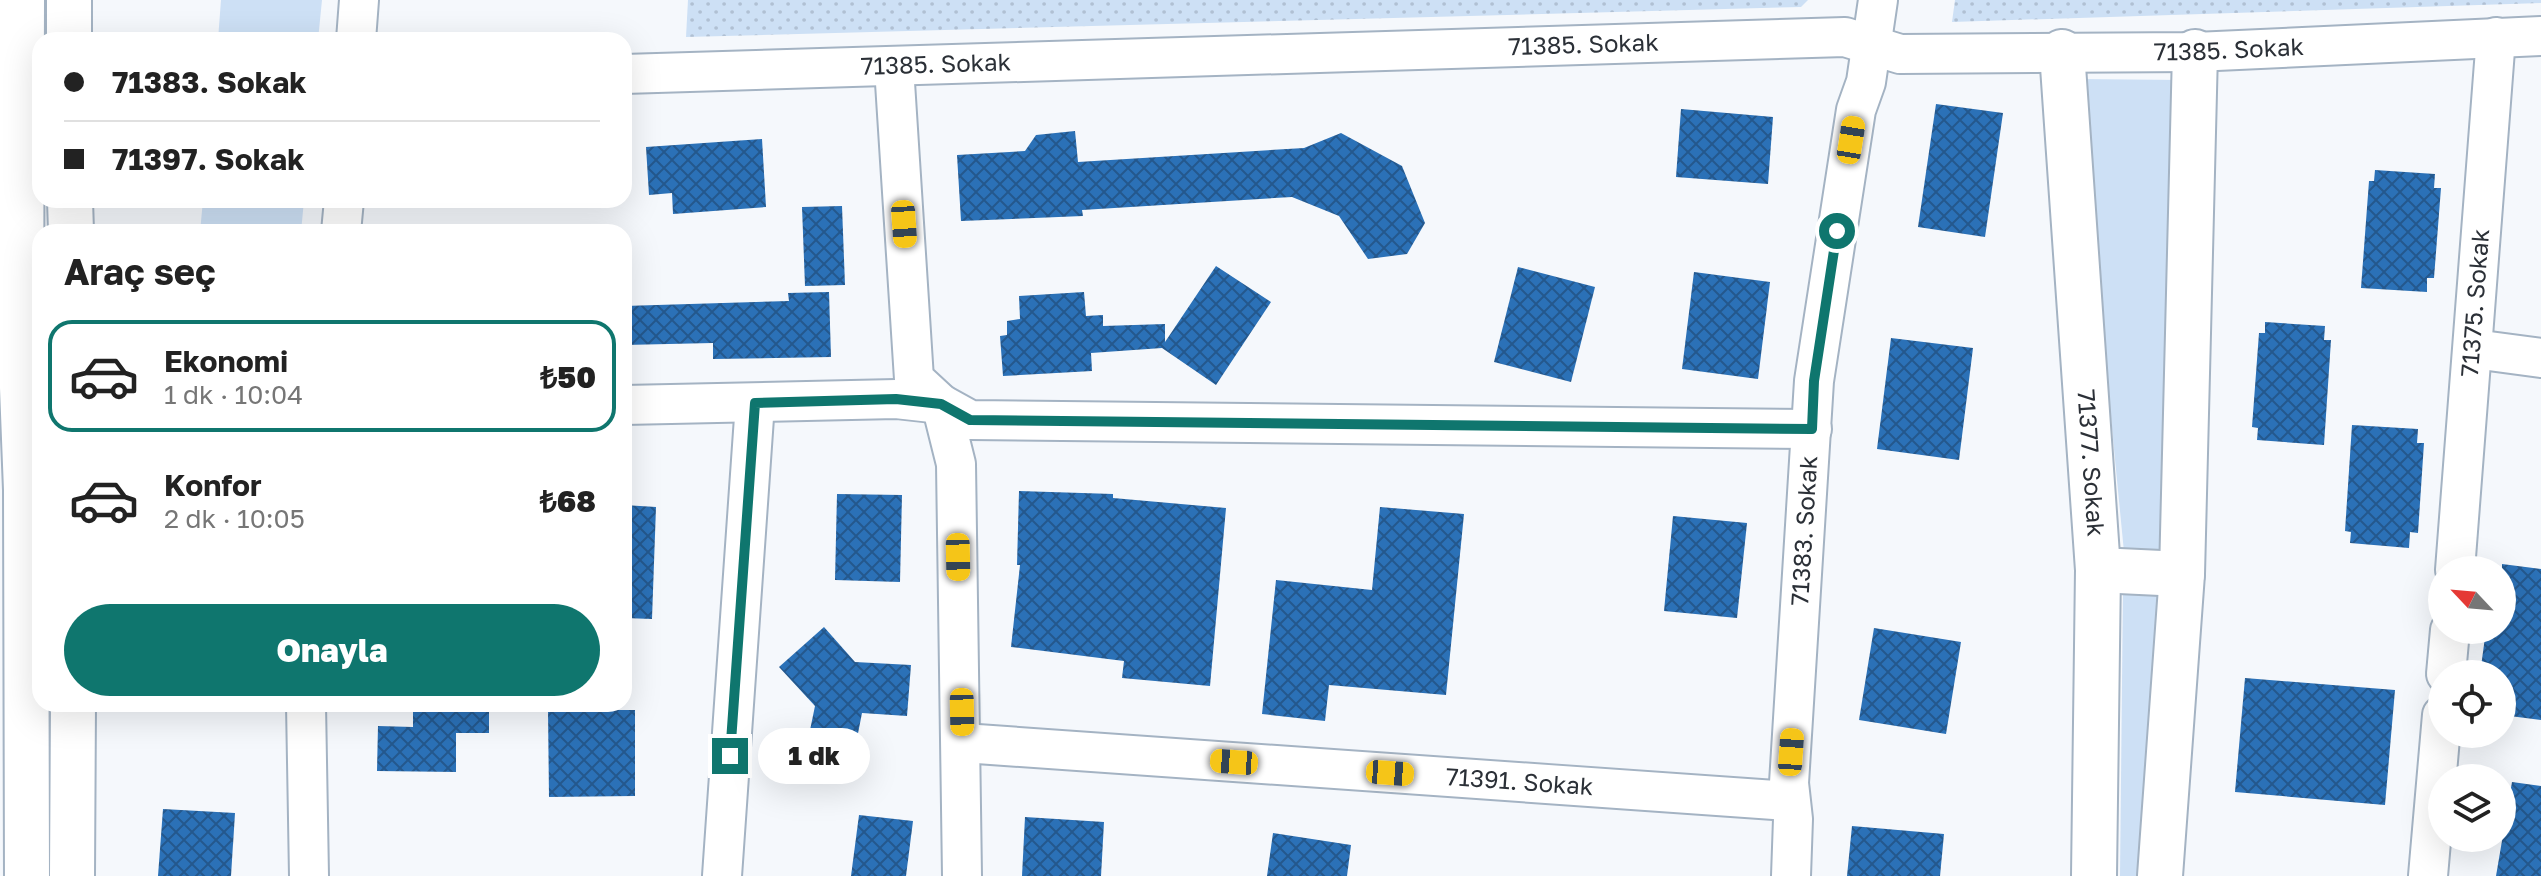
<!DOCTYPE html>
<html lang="tr">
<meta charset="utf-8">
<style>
body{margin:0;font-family:"Golos Text",sans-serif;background:#f6f6f6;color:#222;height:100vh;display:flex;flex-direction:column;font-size:30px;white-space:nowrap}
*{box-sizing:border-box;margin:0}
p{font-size:26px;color:#767676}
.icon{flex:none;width:44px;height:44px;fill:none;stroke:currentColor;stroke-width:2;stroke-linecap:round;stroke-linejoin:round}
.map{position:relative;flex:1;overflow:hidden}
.side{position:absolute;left:32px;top:224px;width:600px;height:488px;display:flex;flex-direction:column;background:#fff;border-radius:24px;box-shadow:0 8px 32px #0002}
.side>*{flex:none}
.top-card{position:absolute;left:32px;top:32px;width:600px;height:176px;border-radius:24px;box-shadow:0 8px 32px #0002;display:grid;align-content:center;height:176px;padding:0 32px;background:#fff}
.needle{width:52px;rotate:296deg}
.tools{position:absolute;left:2428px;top:556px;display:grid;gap:16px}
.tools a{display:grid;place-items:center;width:88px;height:88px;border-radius:50%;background:#fff;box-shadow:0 8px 32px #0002;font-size:40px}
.end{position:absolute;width:36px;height:36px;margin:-18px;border:10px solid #0f766e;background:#fff;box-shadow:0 0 0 4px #fff}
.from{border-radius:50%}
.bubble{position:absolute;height:56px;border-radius:28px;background:#fff;box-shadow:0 8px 32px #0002;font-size:26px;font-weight:800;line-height:56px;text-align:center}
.car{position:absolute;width:24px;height:48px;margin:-24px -12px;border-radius:10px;box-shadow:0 0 6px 2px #0007;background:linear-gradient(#f5c518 24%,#345 0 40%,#f5c518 0 76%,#345 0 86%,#f5c518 0)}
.top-card b{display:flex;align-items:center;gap:28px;height:76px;font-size:30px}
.top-card b+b{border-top:2px solid #e0e0e0}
.top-card i{width:20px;height:20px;background:#222}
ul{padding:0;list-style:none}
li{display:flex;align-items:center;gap:24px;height:112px;margin:0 16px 12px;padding:0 16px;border:4px solid transparent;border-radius:24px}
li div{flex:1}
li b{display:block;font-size:30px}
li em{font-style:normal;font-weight:800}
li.on{border-color:#0f766e}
li>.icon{width:72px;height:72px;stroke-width:1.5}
h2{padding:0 32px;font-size:36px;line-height:96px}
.primary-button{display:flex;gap:16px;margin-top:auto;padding:16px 32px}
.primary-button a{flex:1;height:92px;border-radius:48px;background:#0f766e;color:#fff;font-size:32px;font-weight:800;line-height:92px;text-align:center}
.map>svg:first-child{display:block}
.grass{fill:#cde0f5}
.park{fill:url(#park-dots)}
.building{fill:url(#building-cross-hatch)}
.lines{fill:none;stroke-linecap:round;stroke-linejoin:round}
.street-casing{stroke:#a4b3c3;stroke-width:42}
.secondary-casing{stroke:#a4b3c3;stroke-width:48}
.street{stroke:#fff;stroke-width:38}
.secondary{stroke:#fff;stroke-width:44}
.route{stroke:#0f766e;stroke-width:10}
.labels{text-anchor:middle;stroke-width:8;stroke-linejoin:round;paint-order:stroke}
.street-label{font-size:24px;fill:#2b3037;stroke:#fff}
</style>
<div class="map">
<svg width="2541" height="876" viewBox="0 0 2541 876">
<defs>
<pattern id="park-dots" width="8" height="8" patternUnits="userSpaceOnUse" patternTransform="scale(2)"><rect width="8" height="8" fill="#cde0f5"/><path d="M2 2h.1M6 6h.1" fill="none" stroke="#b0c0d3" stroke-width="1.8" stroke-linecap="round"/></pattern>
<pattern id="building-cross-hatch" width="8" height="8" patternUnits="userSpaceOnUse" patternTransform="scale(2)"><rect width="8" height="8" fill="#2b71b7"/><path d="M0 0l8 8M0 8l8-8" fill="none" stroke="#24588d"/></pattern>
</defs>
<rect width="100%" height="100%" fill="#f5f8fc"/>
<g class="grass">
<path d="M 221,0 L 322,0 L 318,40 L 218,40 Z"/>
<path d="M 2078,79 L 2182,80 L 2165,554 L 2124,552 Z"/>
<path d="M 203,200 L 304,200 L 301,232 L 200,232 Z"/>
<path d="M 2123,588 L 2165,590 L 2152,876 L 2120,876 Z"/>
</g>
<g class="park">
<path d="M 688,0 L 1808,0 L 1801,7 L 686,37 Z"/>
<path d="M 1955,0 L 2541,0 L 2541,3 L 1952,22 Z"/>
</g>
<g class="building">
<path d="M 1936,104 L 2003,113 L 1985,237 L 1918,227 Z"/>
<path d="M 1681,109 L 1773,117 L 1768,184 L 1676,177 Z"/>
<path d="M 1075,131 L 1078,162 L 1304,148 L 1341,133 L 1402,166 L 1425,223 L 1407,254 L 1368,259 L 1339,216 L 1292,197 L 1082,210 L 1083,216 L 961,221 L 957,155 L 1025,151 L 1036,135 Z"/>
<path d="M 762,139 L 766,207 L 673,214 L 672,193 L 649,195 L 646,147 Z"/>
<path d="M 2375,170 L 2435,174 L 2434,188 L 2441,188 L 2434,278 L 2427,278 L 2427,292 L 2361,288 L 2369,181 L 2374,181 Z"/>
<path d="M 842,206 L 845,285 L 805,286 L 802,207 Z"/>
<path d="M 1216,266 L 1271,302 L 1216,385 L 1162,348 L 1091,353 L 1092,371 L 1003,376 L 1000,336 L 1007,335 L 1007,321 L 1020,319 L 1019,296 L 1084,292 L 1086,316 L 1103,315 L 1103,326 L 1165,324 L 1165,342 Z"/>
<path d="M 1518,267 L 1595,287 L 1571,382 L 1494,362 Z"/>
<path d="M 1694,272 L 1770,282 L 1758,379 L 1682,369 Z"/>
<path d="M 829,292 L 831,357 L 713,359 L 713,343 L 624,345 L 624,306 L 789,301 L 788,293 Z"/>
<path d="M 2265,322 L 2325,326 L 2324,340 L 2331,340 L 2324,445 L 2257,440 L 2258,428 L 2252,427 L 2259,333 L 2265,333 Z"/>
<path d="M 1891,338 L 1973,348 L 1959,460 L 1877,449 Z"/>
<path d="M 2352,425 L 2418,429 L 2417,443 L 2424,443 L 2418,533 L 2410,532 L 2409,548 L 2350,543 L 2351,532 L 2345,531 Z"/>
<path d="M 1019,491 L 1113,494 L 1113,498 L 1226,508 L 1210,686 L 1122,678 L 1124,661 L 1011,647 L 1020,565 L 1017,565 Z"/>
<path d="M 837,494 L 902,495 L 900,582 L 835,580 Z"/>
<path d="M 624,505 L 656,507 L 652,619 L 624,618 Z"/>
<path d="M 1380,507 L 1464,514 L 1446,695 L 1329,685 L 1325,721 L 1262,714 L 1276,580 L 1372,590 Z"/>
<path d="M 1673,516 L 1747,523 L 1737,618 L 1664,611 Z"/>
<path d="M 2502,564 L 2541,569 L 2541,720 L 2502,715 L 2502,674 L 2480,674 L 2486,630 L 2502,630 Z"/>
<path d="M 824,627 L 855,662 L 911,665 L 907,716 L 862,713 L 850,774 L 803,764 L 815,706 L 779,667 Z"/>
<path d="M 1874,628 L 1961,642 L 1946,734 L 1859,720 Z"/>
<path d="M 2245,678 L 2395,690 L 2385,805 L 2235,792 Z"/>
<path d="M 413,704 L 489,704 L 489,733 L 456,733 L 456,772 L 377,771 L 378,726 L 413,727 Z"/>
<path d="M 548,710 L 635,710 L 635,796 L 549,797 Z"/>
<path d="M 2512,782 L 2541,786 L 2541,876 L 2496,876 Z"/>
<path d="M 163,809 L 235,813 L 231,876 L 158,876 Z"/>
<path d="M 859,815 L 913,821 L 906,876 L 851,876 Z"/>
<path d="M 1025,817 L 1104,822 L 1101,876 L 1022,876 Z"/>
<path d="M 1852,826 L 1944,834 L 1940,876 L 1847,876 Z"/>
<path d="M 1273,833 L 1351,845 L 1347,876 L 1267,876 Z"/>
</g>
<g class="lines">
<defs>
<g id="street">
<path d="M 356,40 L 359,0"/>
<path d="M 894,67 L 914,379 L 941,404 L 956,464 L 962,876"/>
<path id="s1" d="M 624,74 L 1845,37 L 1900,54 L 2195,52 L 2541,36"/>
<path d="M 341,232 L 344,200"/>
<path d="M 2474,349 L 2541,358"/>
<path d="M 624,405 L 896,399 L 941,404 L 970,420 L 1812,429"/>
<path id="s2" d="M 2455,570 L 2496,37"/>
<path d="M 2446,674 L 2450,630"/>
<path d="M 306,704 L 309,876"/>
<path id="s3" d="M 963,743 L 1789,801"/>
<path d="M 722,876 L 755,403"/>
<path id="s4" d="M 1791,876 L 1793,819 L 1789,783 L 1814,381 L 1856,110 L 1866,82 L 1878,0"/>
<path d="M 2428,876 L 2442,715"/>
</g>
<g id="secondary">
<path d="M 22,0 L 21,362 L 26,490 L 27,876"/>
<path d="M 69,0 L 69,40"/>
<path id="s5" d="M 2062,52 L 2098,570 L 2094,876"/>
<path d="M 70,200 L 71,232"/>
<path d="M 2098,570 L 2182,574"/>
<path d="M 72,876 L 73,704"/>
<path d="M 2160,876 L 2182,574 L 2195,52"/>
</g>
</defs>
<use href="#street" class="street-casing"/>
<use href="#secondary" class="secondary-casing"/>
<use href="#street" class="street"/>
<use href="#secondary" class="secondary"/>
</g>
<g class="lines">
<path class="route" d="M 730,756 L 755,403 L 896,399 L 941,404 L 970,420 L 1812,429 L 1814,381 L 1837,231"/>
</g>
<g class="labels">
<g class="street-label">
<text dy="8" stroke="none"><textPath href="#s1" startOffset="960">71385. Sokak</textPath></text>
<text dy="8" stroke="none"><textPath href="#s1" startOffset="1608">71385. Sokak</textPath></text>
<text dy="8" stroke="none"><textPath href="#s1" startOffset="312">71385. Sokak</textPath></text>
<text dy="8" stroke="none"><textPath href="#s2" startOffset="268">71375. Sokak</textPath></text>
<text dy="8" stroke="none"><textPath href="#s5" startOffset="412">71377. Sokak</textPath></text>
<text dy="8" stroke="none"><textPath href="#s4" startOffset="346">71383. Sokak</textPath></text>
<text dy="8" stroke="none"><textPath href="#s3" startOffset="558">71391. Sokak</textPath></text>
</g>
</g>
</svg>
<div class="tools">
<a><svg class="needle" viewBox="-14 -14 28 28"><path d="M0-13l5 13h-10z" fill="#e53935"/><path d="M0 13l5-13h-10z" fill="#767676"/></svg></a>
<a><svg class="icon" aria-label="locate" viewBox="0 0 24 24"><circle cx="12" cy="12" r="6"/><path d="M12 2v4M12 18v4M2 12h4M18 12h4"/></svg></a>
<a><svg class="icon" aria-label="layers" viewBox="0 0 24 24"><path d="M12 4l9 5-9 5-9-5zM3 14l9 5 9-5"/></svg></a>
</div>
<i class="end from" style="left:1837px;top:231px"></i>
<i class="end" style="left:730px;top:756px"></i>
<div class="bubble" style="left:758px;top:728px;width:112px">1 dk</div>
<i class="car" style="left:1851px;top:140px;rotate:9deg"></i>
<i class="car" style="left:904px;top:224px;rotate:176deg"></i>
<i class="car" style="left:958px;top:557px;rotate:179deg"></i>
<i class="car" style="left:962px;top:712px;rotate:179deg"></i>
<i class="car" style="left:1791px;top:752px;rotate:4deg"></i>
<i class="car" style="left:1234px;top:762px;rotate:274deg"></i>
<i class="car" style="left:1390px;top:773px;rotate:94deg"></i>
<div class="top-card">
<b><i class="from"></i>71383. Sokak</b>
<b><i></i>71397. Sokak</b>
</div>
<section class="side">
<h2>Araç seç</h2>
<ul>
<li class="on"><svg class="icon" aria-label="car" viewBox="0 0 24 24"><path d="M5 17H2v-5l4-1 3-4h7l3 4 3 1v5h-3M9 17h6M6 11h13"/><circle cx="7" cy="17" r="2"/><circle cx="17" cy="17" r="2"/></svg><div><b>Ekonomi</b><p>1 dk · 10:04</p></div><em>₺50</em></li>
<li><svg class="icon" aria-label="car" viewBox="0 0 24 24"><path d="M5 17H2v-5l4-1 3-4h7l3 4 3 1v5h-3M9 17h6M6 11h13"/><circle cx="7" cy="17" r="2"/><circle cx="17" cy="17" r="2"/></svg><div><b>Konfor</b><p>2 dk · 10:05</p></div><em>₺68</em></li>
</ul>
<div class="primary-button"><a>Onayla</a></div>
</section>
</div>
